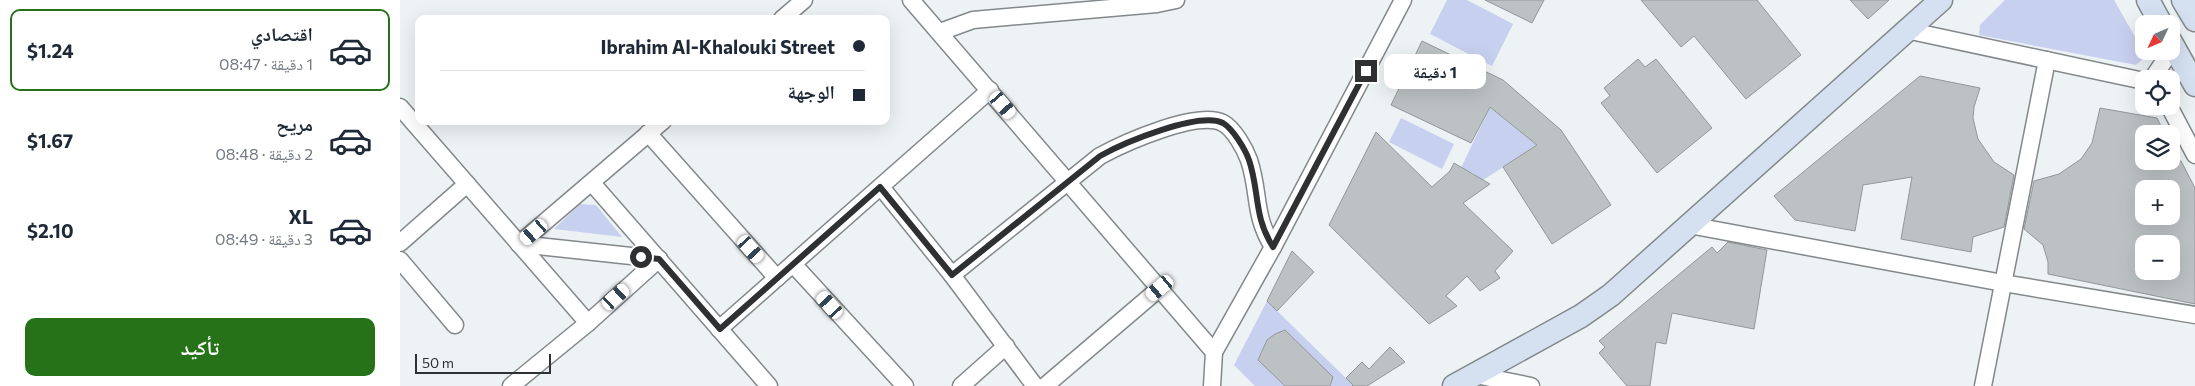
<!DOCTYPE html>
<html lang="ar">
<meta charset="utf-8">
<style>
body{margin:0;font-family:Commissioner,"Noto Naskh Arabic",sans-serif;background:#f6f6f7;color:#1f2937;direction:rtl;height:100vh;display:flex;flex-direction:column;font-size:19px;white-space:nowrap}
*{box-sizing:border-box;margin:0}
p{font-size:16px;color:#747a83}
.icon{flex:none;width:28px;height:28px;fill:none;stroke:currentColor;stroke-width:2;stroke-linecap:round;stroke-linejoin:round}
.map{position:relative;flex:1;overflow:hidden;direction:ltr}
.details{display:flex;flex-direction:column;background:#fff;width:400px}
.details>*{flex:none}
.banner{position:absolute;left:15px;top:15px;width:475px;height:110px;border-radius:10px;box-shadow:0 5px 20px #0002;direction:rtl;display:grid;align-content:center;height:110px;padding:0 25px;background:#fff}
.needle{width:32px;rotate:226deg}
.controls{position:absolute;left:1735px;top:15px;display:grid;gap:10px}
.controls a{display:grid;place-items:center;width:45px;height:45px;border-radius:10px;background:#fff;box-shadow:0 5px 20px #0002;font-size:25px}
.scale{position:absolute;left:15px;bottom:12px;width:136px;box-sizing:border-box;padding-left:5px;border:2px solid #2e3032;border-top:0;font-size:14px;line-height:18px;white-space:nowrap;color:#2e3032;-webkit-text-stroke:4px #edf2f5;paint-order:stroke}
.end{position:absolute;width:22px;height:22px;margin:-11px;border:6px solid #2e3032;background:#fff;box-shadow:0 0 0 2px #fff}
.from{border-radius:50%}
.bubble{position:absolute;height:35px;border-radius:10px;background:#fff;box-shadow:0 5px 20px #0002;font-size:16px;font-weight:700;line-height:35px;text-align:center;direction:rtl}
.car{position:absolute;width:15px;height:30px;margin:-15px -8px;border-radius:6px;box-shadow:0 0 4px 1px #0007;background:linear-gradient(#fff 24%,#345 0 40%,#fff 0 76%,#345 0 86%,#fff 0)}
.banner b{display:flex;align-items:center;gap:18px;height:48px;font-size:19px}
.banner b+b{border-top:1px solid #e0e1e3}
.banner i{width:12px;height:12px;background:#1f2937}
ul{padding:9px 0 0;list-style:none}
li{display:flex;align-items:center;gap:15px;height:82px;margin:0 10px 8px;padding:0 15px;border:2px solid transparent;border-radius:10px}
li div{flex:1}
li b{display:block;font-size:19px}
li em{font-style:normal;font-weight:700}
li.active{border-color:#257218}
li>.icon{width:45px;height:45px;stroke-width:1.5}
.button{display:flex;gap:10px;margin-top:auto;padding:10px 25px}
.button a{flex:1;height:58px;border-radius:10px;background:#257218;color:#fff;font-size:20px;font-weight:700;line-height:58px;text-align:center}
main{display:flex;flex:1;min-height:0}
.map>svg:first-child{display:block}
.green{fill:#c8d0ef}
.building{fill:#bcc2c3;stroke:#929799;fill-rule:evenodd}
.lines{fill:none;stroke-linecap:round;stroke-linejoin:round}
.street-casing{stroke:#83888a;stroke-width:19}
.secondary-casing{stroke:#83888a;stroke-width:25}
.street{stroke:#fff;stroke-width:16}
.secondary{stroke:#d5e1f1;stroke-width:22}
.route{stroke:#2e3032;stroke-width:6}
</style>
<main>
<div class="map">
<svg width="1795" height="386" viewBox="0 0 1795 386">
<rect width="100%" height="100%" fill="#edf2f5"/>
<g class="green">
<path d="M 1047,0 L 1067,0 L 1113,24 L 1092,66 L 1030,34 Z"/>
<path d="M 1605,0 L 1714,0 L 1746,56 L 1736,65 L 1579,35 L 1580,25 Z"/>
<path d="M 1090,107 L 1137,145 L 1080,182 L 1073,173 L 1060,170 Z"/>
<path d="M 1001,118 L 1054,144 L 1042,169 L 989,142 Z"/>
<path d="M 180,204 L 196,205 L 222,237 L 154,229 Z"/>
<path d="M 867,301 L 954,386 L 855,386 L 834,365 Z"/>
</g>
<g class="building">
<path d="M 1085,0 L 1144,0 L 1132,23 Z"/>
<path d="M 1241,0 L 1357,0 L 1401,55 L 1346,99 L 1294,36 L 1281,47 Z"/>
<path d="M 1450,0 L 1489,0 L 1468,19 Z"/>
<path d="M 1022,41 L 1103,80 L 1161,130 L 1211,205 L 1152,244 L 1103,167 L 1137,145 L 1090,107 L 1071,143 L 991,105 Z"/>
<path d="M 1238,59 L 1245,67 L 1256,59 L 1312,128 L 1257,173 L 1201,103 L 1210,96 L 1204,88 Z"/>
<path d="M 1520,76 L 1580,88 L 1574,107 L 1573,118 L 1578,139 L 1594,162 L 1614,175 L 1604,227 L 1573,237 L 1571,252 L 1501,239 L 1512,177 L 1463,185 L 1455,231 L 1395,220 L 1374,196 Z"/>
<path d="M 1700,108 L 1757,118 L 1765,134 L 1744,134 L 1744,161 L 1781,161 L 1795,188 L 1795,304 L 1648,274 L 1648,262 L 1643,245 L 1624,229 L 1634,181 L 1659,174 L 1681,159 L 1692,143 ZM 1744,189 L 1771,189 L 1771,216 L 1744,216 ZM 1744,244 L 1771,244 L 1771,271 L 1744,271 Z"/>
<path d="M 976,132 L 1032,187 L 1050,171 L 1054,163 L 1090,184 L 1063,203 L 1113,251 L 1095,271 L 1100,278 L 1080,291 L 1067,276 L 1046,296 L 1057,306 L 1029,324 L 929,225 Z"/>
<path d="M 1328,242 L 1367,250 L 1354,329 L 1272,313 L 1266,344 L 1256,342 L 1250,386 L 1227,386 L 1199,353 L 1205,347 L 1199,341 L 1312,247 L 1317,253 Z"/>
<path d="M 892,251 L 914,272 L 877,311 L 867,301 Z"/>
<path d="M 885,330 L 933,377 L 930,386 L 885,386 L 858,360 L 867,340 L 875,334 Z"/>
<path d="M 990,347 L 1005,362 L 967,386 L 952,386 L 953,385 L 946,378 L 962,362 L 969,369 Z"/>
</g>
<g class="lines">
<defs>
<g id="street">
<path d="M 511,0 L 814,352 L 812,386"/>
<path d="M 382,19 L 404,0"/>
<path d="M 1506,30 L 1744,81"/>
<path d="M 540,32 L 573,20 L 757,4 L 776,0"/>
<path d="M 1752,79 L 1771,51"/>
<path d="M 1769,106 L 1795,155"/>
<path d="M 0,107 L 188,323"/>
<path d="M 248,133 L 377,278"/>
<path d="M 192,183 L 369,386"/>
<path d="M 481,187 L 552,275 L 635,386"/>
<path d="M 1289,225 L 1603,283 L 1795,315"/>
<path d="M 0,243 L 67,184"/>
<path d="M 119,244 L 263,121"/>
<path d="M 119,244 L 259,259"/>
<path d="M 0,260 L 55,325"/>
<path d="M 393,264 L 505,386"/>
<path d="M 552,275 L 700,156 C 724,143 797,110 823,123 C 834,129 845,149 849,160 C 860,193 853,215 873,247"/>
<path d="M 319,329 L 590,90"/>
<path d="M 814,352 L 873,247 L 1003,0"/>
<path d="M 1076,375 L 1131,386"/>
<path d="M 111,386 L 188,323 L 259,259"/>
<path d="M 561,386 L 606,346"/>
<path d="M 645,386 L 760,288"/>
<path d="M 1583,386 L 1647,60"/>
</g>
<g id="secondary">
<path d="M 1748,0 L 1761,24"/>
<path d="M 1783,0 L 1795,20"/>
<path d="M 1771,42 L 1795,85"/>
<path d="M 1054,386 L 1181,316 L 1211,295 L 1541,0"/>
</g>
</defs>
<use href="#street" class="street-casing"/>
<use href="#secondary" class="secondary-casing"/>
<use href="#street" class="street"/>
<use href="#secondary" class="secondary"/>
</g>
<g class="lines">
<path class="route" d="M 241,257 L 259,259 L 320,329 L 480,187 L 552,275 L 700,156 C 723,143 799,111 823,123 C 833,129 845,149 849,160 C 860,193 853,215 873,247 L 966,71"/>
</g>
</svg>
<div class="controls">
<a><svg class="needle" viewBox="-14 -14 28 28"><path d="M0-13l5 13h-10z" fill="#e53935"/><path d="M0 13l5-13h-10z" fill="#747a83"/></svg></a>
<a><svg class="icon" aria-label="locate" viewBox="0 0 24 24"><circle cx="12" cy="12" r="6"/><path d="M12 2v4M12 18v4M2 12h4M18 12h4"/></svg></a>
<a><svg class="icon" aria-label="layers" viewBox="0 0 24 24"><path d="M12 4l9 5-9 5-9-5zM3 14l9 5 9-5"/></svg></a>
<a>+</a>
<a>−</a>
</div>
<div class="scale">50 m</div>
<i class="end from" style="left:241px;top:257px"></i>
<i class="end" style="left:966px;top:71px"></i>
<div class="bubble" style="left:984px;top:54px;width:102px">1 دقيقة</div>
<i class="car" style="left:603px;top:105px;rotate:139deg"></i>
<i class="car" style="left:134px;top:232px;rotate:229deg"></i>
<i class="car" style="left:351px;top:249px;rotate:138deg"></i>
<i class="car" style="left:760px;top:288px;rotate:230deg"></i>
<i class="car" style="left:216px;top:297px;rotate:48deg"></i>
<i class="car" style="left:430px;top:305px;rotate:318deg"></i>
<div class="banner">
<b><i class="from"></i>Ibrahim Al-Khalouki Street</b>
<b><i></i>الوجهة</b>
</div>
</div>
<section class="details">
<ul>
<li class="active"><svg class="icon" aria-label="car" viewBox="0 0 24 24"><path d="M5 17H2v-5l4-1 3-4h7l3 4 3 1v5h-3M9 17h6M6 11h13"/><circle cx="7" cy="17" r="2"/><circle cx="17" cy="17" r="2"/></svg><div><b>اقتصادي</b><p>1 دقيقة · 08:47</p></div><em>$1.24</em></li>
<li><svg class="icon" aria-label="car" viewBox="0 0 24 24"><path d="M5 17H2v-5l4-1 3-4h7l3 4 3 1v5h-3M9 17h6M6 11h13"/><circle cx="7" cy="17" r="2"/><circle cx="17" cy="17" r="2"/></svg><div><b>مريح</b><p>2 دقيقة · 08:48</p></div><em>$1.67</em></li>
<li><svg class="icon" aria-label="car" viewBox="0 0 24 24"><path d="M5 17H2v-5l4-1 3-4h7l3 4 3 1v5h-3M9 17h6M6 11h13"/><circle cx="7" cy="17" r="2"/><circle cx="17" cy="17" r="2"/></svg><div><b>XL</b><p>3 دقيقة · 08:49</p></div><em>$2.10</em></li>
</ul>
<div class="button"><a>تأكيد</a></div>
</section>
</main>
